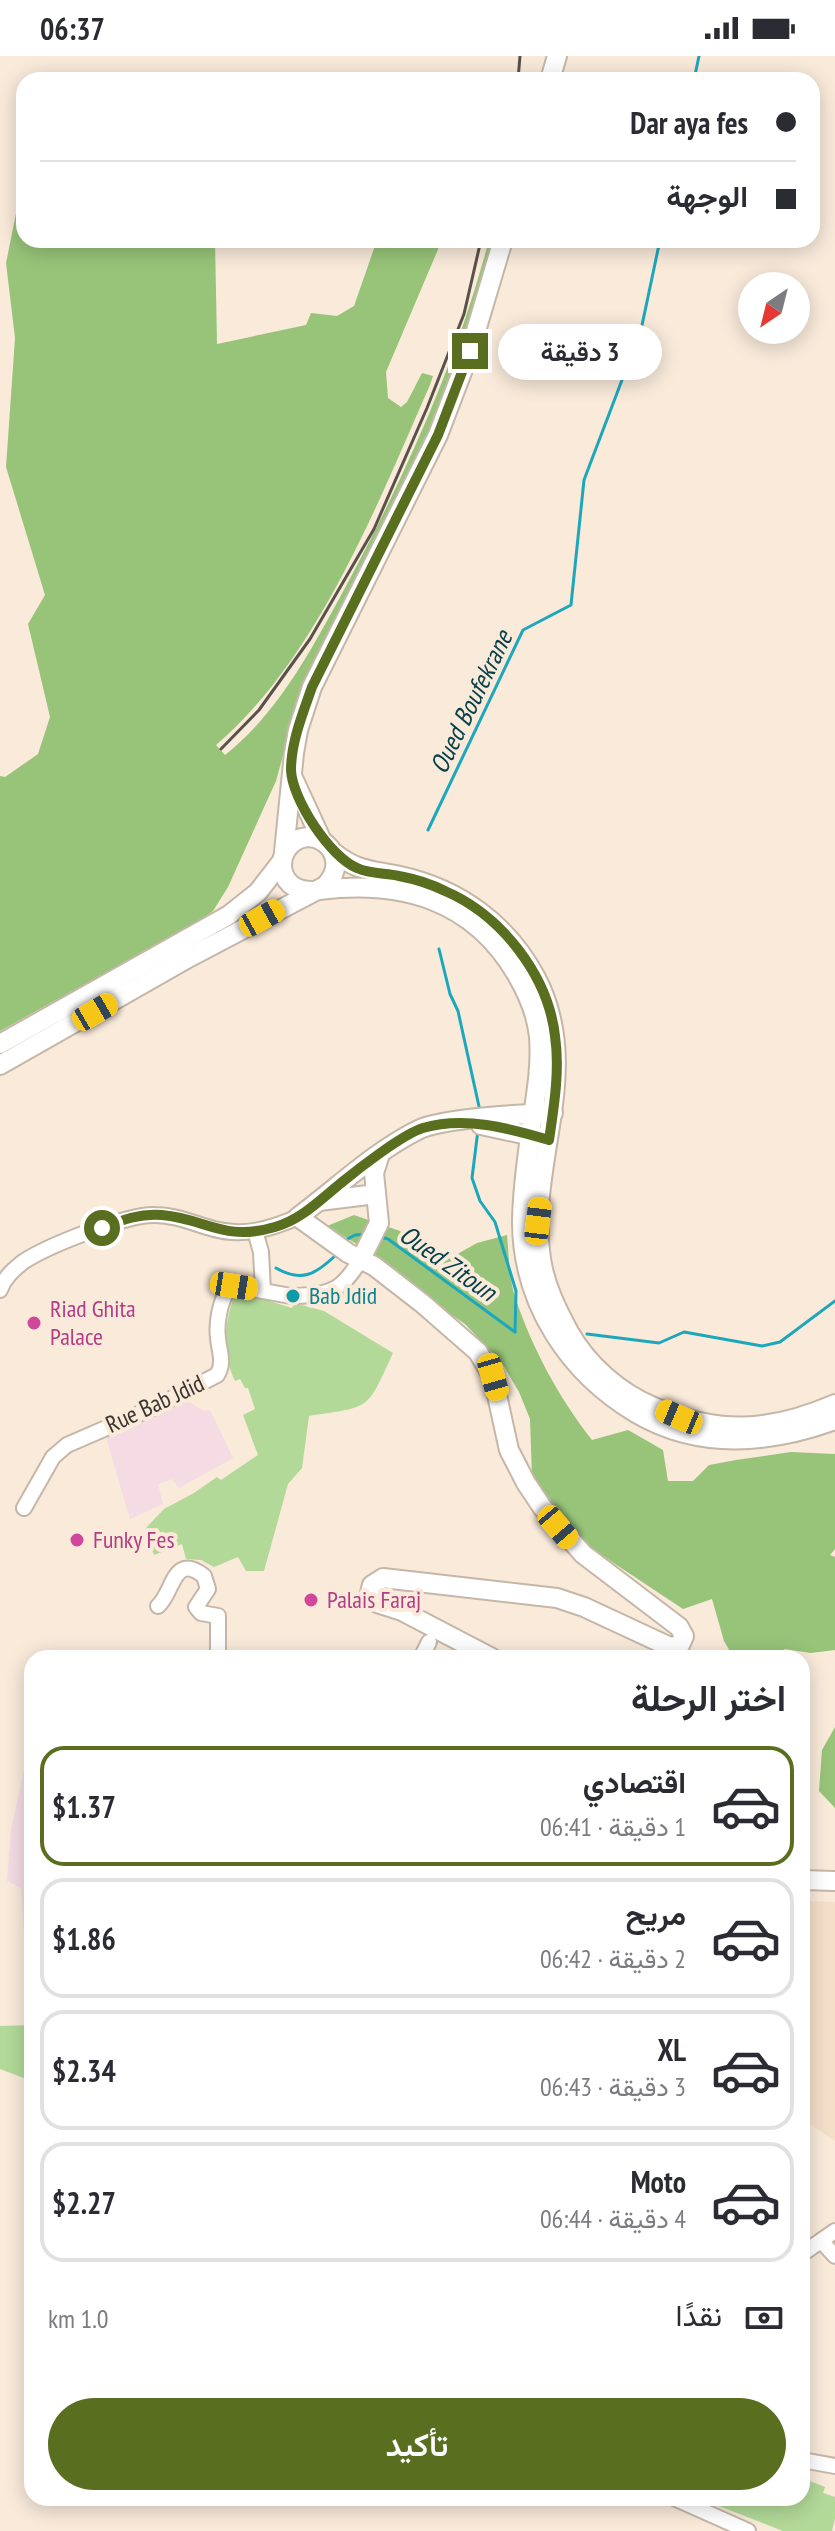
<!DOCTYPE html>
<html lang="ar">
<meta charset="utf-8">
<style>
body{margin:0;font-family:"PT Sans Narrow",Vazirmatn,sans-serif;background:#f7f7f7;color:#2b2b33;direction:rtl;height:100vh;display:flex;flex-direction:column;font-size:30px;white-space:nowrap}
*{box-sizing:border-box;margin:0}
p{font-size:26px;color:#7c7c81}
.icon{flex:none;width:44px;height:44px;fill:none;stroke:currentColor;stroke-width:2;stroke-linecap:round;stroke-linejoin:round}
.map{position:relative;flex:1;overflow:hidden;direction:ltr}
.sheet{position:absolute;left:24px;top:1594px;width:786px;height:856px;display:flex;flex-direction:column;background:#fff;border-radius:24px;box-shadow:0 4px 20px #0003;direction:rtl}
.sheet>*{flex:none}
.hud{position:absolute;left:16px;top:16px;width:804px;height:176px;border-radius:24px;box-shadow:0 4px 20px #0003;direction:rtl;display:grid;align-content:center;height:176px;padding:0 24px;background:#fff}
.needle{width:52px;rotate:215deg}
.fabs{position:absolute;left:738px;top:216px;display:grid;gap:16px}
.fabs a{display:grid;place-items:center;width:72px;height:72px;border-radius:50%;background:#fff;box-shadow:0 4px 20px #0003;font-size:40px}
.end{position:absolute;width:36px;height:36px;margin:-18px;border:10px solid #596f1f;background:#fff;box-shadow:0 0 0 4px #fff}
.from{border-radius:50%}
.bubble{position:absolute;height:56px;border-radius:28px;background:#fff;box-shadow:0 4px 20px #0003;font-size:26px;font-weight:600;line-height:56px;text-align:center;direction:rtl}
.car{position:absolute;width:24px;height:48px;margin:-24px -12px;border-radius:10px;box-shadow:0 0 6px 2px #0007;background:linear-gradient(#f5c518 24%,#345 0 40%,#f5c518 0 76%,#345 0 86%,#f5c518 0)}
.hud b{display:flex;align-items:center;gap:28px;height:76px;font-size:30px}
.hud b+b{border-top:2px solid #e1e1e2}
.hud i{width:20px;height:20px;background:#2b2b33}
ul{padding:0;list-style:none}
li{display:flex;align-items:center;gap:24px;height:120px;margin:0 16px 12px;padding:0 8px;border:4px solid #e1e1e2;border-radius:24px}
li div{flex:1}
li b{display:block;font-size:30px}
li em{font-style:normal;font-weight:600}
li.selected{border-color:#596f1f}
li>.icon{width:72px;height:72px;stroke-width:1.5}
h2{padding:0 24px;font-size:36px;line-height:96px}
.pay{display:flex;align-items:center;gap:20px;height:88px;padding:0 24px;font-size:30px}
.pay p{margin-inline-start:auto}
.action{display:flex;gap:16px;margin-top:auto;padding:16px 24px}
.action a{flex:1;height:92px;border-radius:48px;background:#596f1f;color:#fff;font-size:32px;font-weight:600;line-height:92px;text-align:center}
.status{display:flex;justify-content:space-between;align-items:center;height:56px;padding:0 40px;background:#fff;direction:ltr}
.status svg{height:22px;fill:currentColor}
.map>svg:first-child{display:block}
.built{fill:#f4dfc9}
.education{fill:#f4dbe4}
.green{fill:#b2d998}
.forest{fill:#97c479}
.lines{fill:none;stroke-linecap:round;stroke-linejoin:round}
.stream{stroke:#1ca7bd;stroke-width:3}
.minor-casing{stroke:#c5b7a8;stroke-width:18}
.major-casing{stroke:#c5b7a8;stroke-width:22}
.minor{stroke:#fff;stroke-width:14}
.major{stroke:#fff;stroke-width:18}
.rail{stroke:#59514a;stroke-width:3}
.route{stroke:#596f1f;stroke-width:10}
.culture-dot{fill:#0f9aa8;stroke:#f9eada;stroke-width:3}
.hotel-dot{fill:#d1479c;stroke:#f9eada;stroke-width:3}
.labels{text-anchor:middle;stroke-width:8;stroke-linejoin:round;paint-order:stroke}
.culture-label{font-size:24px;fill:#0d838f;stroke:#f9eada;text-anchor:start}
.hotel-label{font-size:24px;fill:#b23c85;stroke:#f9eada;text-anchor:start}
.street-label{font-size:24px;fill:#3a342e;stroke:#f9eada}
.water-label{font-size:26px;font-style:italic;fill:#064049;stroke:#f9eada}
</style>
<div class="status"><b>06:37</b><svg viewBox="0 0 49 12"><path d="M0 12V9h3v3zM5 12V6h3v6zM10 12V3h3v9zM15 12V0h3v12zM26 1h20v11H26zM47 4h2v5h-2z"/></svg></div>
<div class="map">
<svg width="835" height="2475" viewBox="0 0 835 2475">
<rect width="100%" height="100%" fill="#f9eada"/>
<path class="built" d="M 802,1845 L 835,1846 L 835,2085 L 802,2063 Z"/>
<g class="education">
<path d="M 185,1344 L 204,1355 L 210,1354 L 233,1402 L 179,1432 L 172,1423 L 158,1428 L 163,1448 L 130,1463 L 106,1381 Z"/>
<path d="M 24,1714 L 32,1714 L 32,1878 L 24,1877 L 21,1832 L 7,1825 L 11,1774 Z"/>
</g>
<g class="green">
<path d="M 242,1237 L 292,1252 L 294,1247 L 324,1255 L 393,1297 C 366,1355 373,1350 309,1360 L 302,1412 L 288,1428 L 264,1515 L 246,1515 L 238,1501 L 214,1511 L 201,1504 L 186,1503 L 182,1488 L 154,1499 L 145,1473 L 164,1453 L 194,1437 L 217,1421 L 221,1424 L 258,1399 L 243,1359 L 255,1353 L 248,1332 L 245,1332 L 240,1323 L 235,1325 C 222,1297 224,1272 233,1243 Z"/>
<path d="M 32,1969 L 32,2025 L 0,2013 L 0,1970 Z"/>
<path d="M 802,2422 L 825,2431 L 823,2437 L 835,2441 L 835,2462 L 832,2475 L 783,2475 L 706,2445 L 707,2442 L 802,2442 Z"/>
</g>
<g class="forest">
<path d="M 24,118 L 24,184 L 215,184 L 217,288 L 306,269 L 311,257 L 337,260 L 354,250 L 377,184 L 442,184 L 386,316 L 388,342 L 401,351 L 407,346 L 422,317 L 433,320 L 430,329 C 377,449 317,603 216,689 L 225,699 C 276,659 309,598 339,543 C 401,429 456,309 489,184 L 494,184 L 442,346 L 396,448 L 301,634 L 276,725 L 228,831 L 213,855 L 196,867 L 0,975 L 0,720 L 5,721 L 38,698 L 50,661 L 28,568 L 45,539 L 6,411 L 15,282 L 6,207 Z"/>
<path d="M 354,1159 L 400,1175 L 443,1206 L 477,1187 L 507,1179 C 509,1199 509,1222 515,1241 C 532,1292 559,1342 592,1384 L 628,1374 L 663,1394 L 668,1425 L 693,1425 L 709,1409 L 736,1404 L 791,1396 L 835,1398 L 835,1493 L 830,1499 L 835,1501 L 835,1594 L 811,1597 L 784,1593 L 787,1602 L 734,1602 L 724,1585 L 712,1543 L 683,1553 L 588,1490 L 532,1421 L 530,1363 L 519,1336 L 502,1307 L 465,1268 L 416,1235 L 381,1203 L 327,1170 Z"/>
<path d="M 835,1671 L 835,1752 L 819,1735 L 822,1694 Z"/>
</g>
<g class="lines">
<g class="stream">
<path d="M 694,24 L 699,0"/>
<path d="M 428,774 L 523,574 L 571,549 L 584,424 L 641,274 L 660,184"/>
<path d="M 439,893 L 450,938 L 458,955 L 480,1055"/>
<path d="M 478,1074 L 472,1122 L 480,1145 L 495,1166 L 516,1235 L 515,1276"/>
<path d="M 378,1180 L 388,1183 L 515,1276"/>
<path d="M 344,1185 L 355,1179 L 366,1178"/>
<path d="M 276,1212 C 302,1227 316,1218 336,1199"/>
<path d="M 587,1278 L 659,1287 L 684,1276 L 762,1290 L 780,1286 L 835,1245"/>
</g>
<defs>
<g id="minor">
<path d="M 255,1175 L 261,1196 L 263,1235"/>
<path d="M 0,1234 C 4,1222 13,1214 23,1206 C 47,1190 127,1158 155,1159 C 176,1159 195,1168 214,1173 C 243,1181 271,1173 298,1161"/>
<path d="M 295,1240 C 332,1239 342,1234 361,1203"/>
<path d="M 24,1452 L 53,1401 L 67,1389 L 157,1350 L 217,1319 C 225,1307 219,1295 218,1282 C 216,1266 220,1247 228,1233 L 234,1230 L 291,1240"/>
<path d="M 158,1550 C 174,1536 173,1496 204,1520 L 208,1533 L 196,1551 L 201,1557 L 218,1560 L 218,1602"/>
<path d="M 421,1602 L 429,1586"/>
<path d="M 822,2186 L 835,2200"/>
<path d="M 802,2198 L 835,2175"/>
<path d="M 802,2404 L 835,2410"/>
<path d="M 674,2442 L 748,2475"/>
</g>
<g id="major">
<path d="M 550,24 L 557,0"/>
<path d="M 293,722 L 322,785"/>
<path d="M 284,796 L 294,697 L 298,674 L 312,631 L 438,379 L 470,295 L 503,184"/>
<path d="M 333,796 C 358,816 372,814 400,820 C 460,833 508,869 536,922 C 585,1015 526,1108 541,1203 C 545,1229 556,1252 569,1276 C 587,1308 619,1337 654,1351 C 719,1379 770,1376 835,1348"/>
<path d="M 319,834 C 401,824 473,843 517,919 C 528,938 537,959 539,981 C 542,1020 532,1057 528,1096 C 525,1119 522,1145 522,1168 C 523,1248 569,1317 636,1357 C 699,1394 769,1388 835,1364"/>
<path d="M 0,988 L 229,859 L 258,836 L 282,805"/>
<path d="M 0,1009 L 190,901 L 325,830 C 356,799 310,762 287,793 C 282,800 281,808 283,816 C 287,830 299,835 312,835"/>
<path d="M 481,1069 L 542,1082"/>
<path d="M 319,1145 L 376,1138"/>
<path d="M 361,1203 L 379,1167 L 374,1117 L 380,1098"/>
<path d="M 492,1602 L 402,1555 L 377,1547 L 370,1537 L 372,1529 L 383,1522 L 557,1542 L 584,1551 L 670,1591 L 680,1589 L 684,1580 L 679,1571 L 583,1498 L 542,1451 L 526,1427 L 509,1394 L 493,1321 L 478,1296 L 423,1248 L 374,1210 L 348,1197 L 298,1161 C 337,1132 374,1096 418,1074 C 441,1062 524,1058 553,1057"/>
<path d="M 802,1824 L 835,1825"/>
</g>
</defs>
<use href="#minor" class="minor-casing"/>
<use href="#major" class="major-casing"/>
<use href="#minor" class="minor"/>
<use href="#major" class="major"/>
<g class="rail">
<path d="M 518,24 L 520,0"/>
<path d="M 221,693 L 259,654 L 310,583 L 374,473 L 427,352 L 464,258 L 481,184"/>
</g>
</g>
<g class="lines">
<path class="route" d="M 102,1172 C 122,1164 140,1157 162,1159 C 207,1163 224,1186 275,1171 C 302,1163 320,1144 341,1127 C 358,1113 403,1078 423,1072 C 464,1060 509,1072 549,1084 C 554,1050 560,1014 555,980 C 548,919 501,859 445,835 C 431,828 415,823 399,820 C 385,817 370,818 357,812 C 330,801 292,743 291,714 C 291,686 303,657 312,631 L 438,379 L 470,295"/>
</g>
<circle class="culture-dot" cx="293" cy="1240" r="8"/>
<g class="hotel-dot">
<circle cx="34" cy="1267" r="8"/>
<circle cx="77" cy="1484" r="8"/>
<circle cx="311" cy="1544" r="8"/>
</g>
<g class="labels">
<g class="culture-label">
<text x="309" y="1248">Bab Jdid</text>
</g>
<g class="hotel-label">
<text x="50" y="1261">Riad Ghita<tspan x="50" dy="28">Palace</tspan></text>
<text x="93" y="1492">Funky Fes</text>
<text x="327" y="1552">Palais Faraj</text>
</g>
<g class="street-label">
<text transform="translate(155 1348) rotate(-25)" y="8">Rue Bab Jdid</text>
</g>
<g class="water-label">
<text transform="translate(471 646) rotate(-64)" y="9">Oued Boufekrane</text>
<text transform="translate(448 1207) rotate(35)" y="9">Oued Zitoun</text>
</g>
</g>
</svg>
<div class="fabs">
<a><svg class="needle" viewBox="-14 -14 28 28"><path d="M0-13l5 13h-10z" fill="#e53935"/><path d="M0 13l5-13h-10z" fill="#7c7c81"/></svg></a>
</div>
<i class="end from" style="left:102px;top:1172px"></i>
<i class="end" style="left:470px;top:295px"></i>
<div class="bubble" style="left:498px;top:268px;width:164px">3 دقيقة</div>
<i class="car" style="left:262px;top:862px;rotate:61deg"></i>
<i class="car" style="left:95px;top:956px;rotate:60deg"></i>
<i class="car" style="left:538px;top:1165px;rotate:7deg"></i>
<i class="car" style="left:234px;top:1230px;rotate:99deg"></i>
<i class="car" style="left:493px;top:1321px;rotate:164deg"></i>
<i class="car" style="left:679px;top:1361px;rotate:293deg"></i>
<i class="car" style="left:558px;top:1471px;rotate:140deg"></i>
<div class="hud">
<b><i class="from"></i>Dar aya fes</b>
<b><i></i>الوجهة</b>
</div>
<section class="sheet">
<h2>اختر الرحلة</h2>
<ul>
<li class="selected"><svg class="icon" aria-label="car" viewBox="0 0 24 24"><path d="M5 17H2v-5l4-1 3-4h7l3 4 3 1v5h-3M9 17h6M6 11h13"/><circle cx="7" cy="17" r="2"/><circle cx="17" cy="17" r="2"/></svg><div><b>اقتصادي</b><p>1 دقيقة · 06:41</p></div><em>$1.37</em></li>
<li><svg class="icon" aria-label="car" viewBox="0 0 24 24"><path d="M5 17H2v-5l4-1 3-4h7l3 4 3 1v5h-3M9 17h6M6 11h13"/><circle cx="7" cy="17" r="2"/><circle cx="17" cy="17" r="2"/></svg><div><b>مريح</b><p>2 دقيقة · 06:42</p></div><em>$1.86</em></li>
<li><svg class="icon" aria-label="car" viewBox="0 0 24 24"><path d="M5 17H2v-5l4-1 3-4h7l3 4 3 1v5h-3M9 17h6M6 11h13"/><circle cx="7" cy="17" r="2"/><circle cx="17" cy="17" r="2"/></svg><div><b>XL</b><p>3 دقيقة · 06:43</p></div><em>$2.34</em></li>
<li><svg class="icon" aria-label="car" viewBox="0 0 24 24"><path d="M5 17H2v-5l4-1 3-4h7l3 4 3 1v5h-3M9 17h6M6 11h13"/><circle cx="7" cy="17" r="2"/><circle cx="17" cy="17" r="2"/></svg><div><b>Moto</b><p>4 دقيقة · 06:44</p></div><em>$2.27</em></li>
</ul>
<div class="pay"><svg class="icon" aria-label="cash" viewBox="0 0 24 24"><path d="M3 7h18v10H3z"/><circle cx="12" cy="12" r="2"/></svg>نقدًا<p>1.0 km</p></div>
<div class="action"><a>تأكيد</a></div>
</section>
</div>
